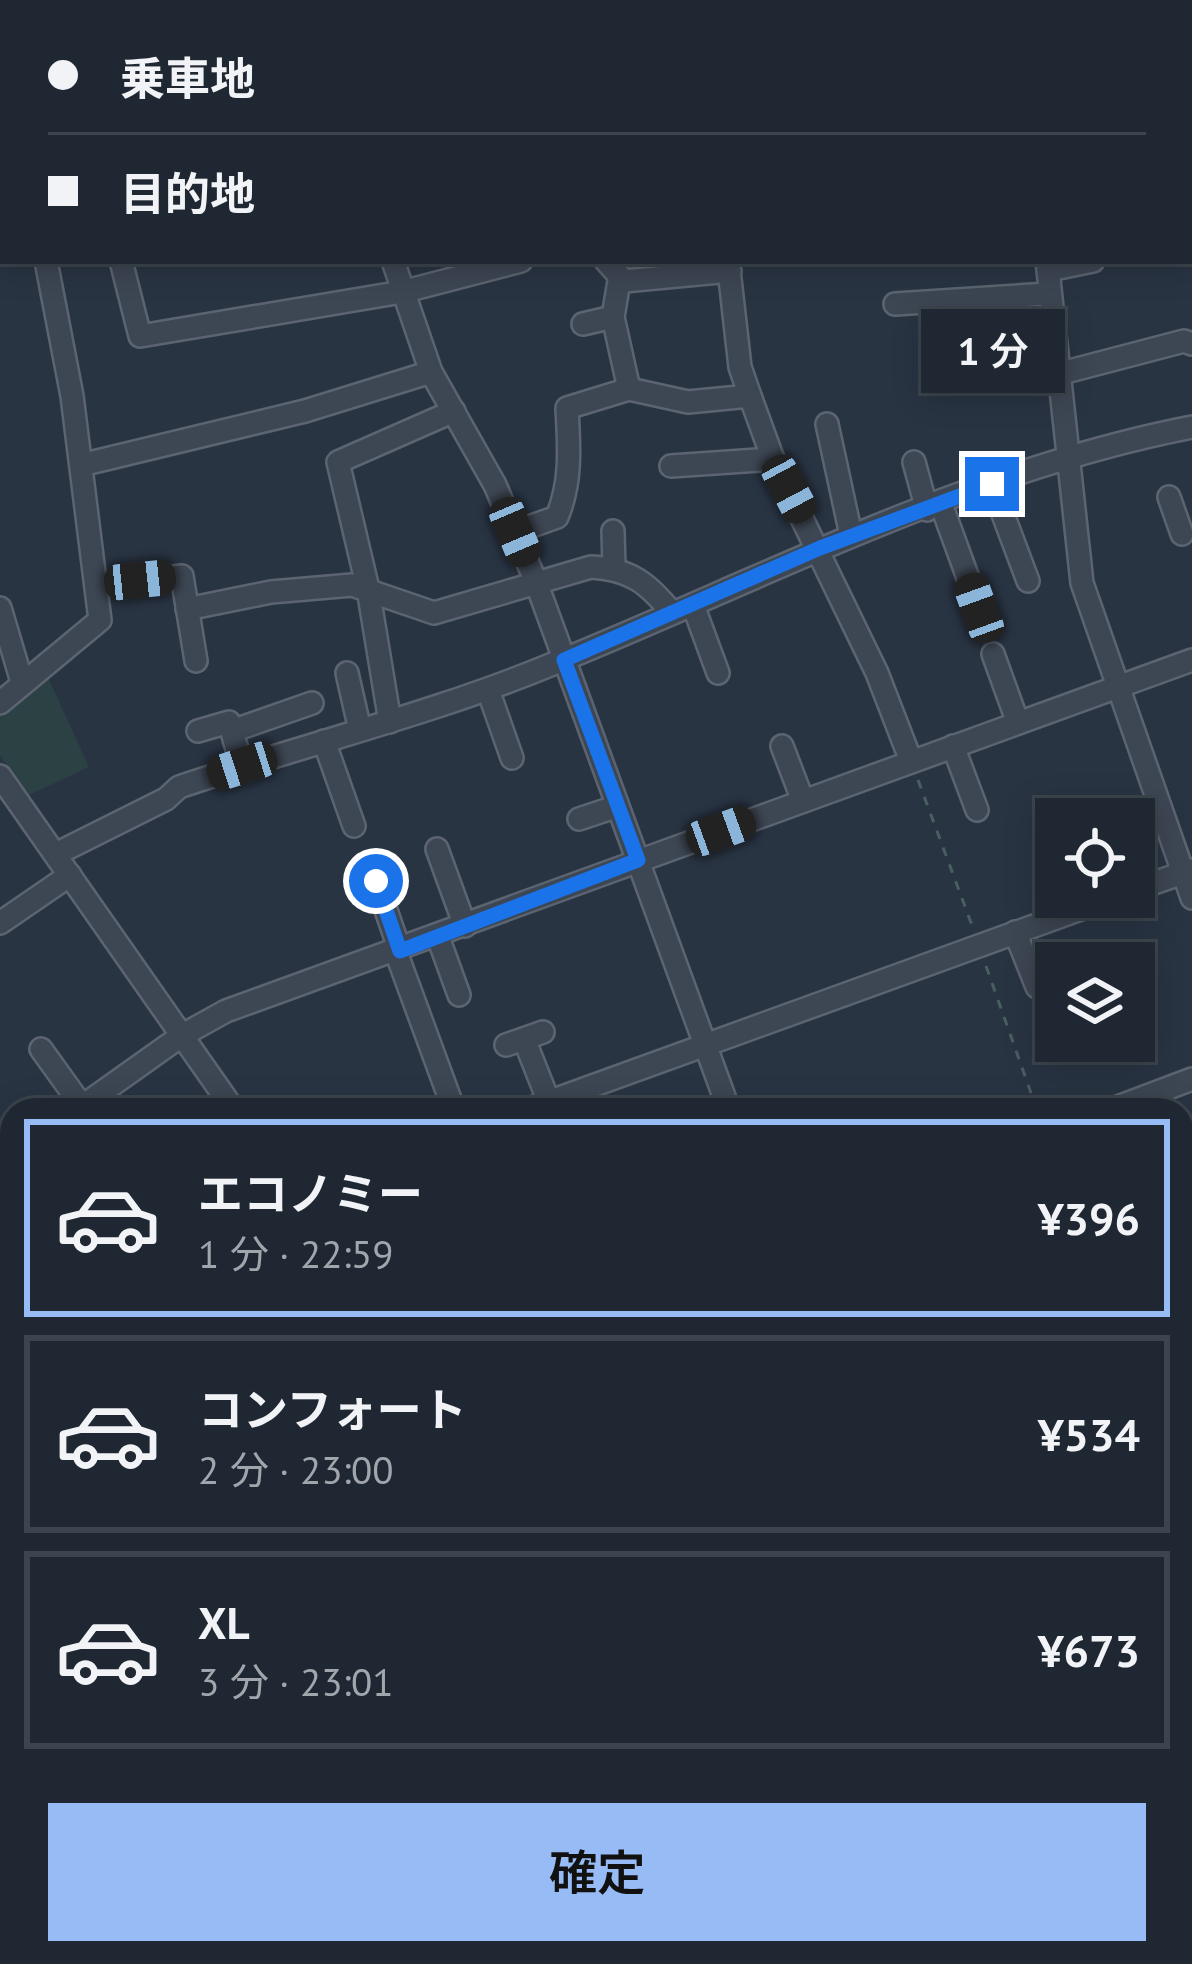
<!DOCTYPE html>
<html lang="ja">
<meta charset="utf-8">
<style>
body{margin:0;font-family:"PT Sans","Noto Sans JP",sans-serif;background:#2c333e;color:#f1f3f6;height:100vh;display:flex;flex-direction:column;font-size:45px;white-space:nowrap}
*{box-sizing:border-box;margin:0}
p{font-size:39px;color:#a1a5ac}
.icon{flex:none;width:66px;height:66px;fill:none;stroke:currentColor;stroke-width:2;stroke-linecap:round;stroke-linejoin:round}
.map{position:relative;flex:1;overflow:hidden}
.drawer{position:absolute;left:0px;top:1098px;width:1194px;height:867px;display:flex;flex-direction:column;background:#1f2732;border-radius:36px 36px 0 0;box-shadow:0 6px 30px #0003,0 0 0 3px #3c444d}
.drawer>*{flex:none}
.banner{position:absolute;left:0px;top:0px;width:1194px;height:264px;box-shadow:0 6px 30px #0003,0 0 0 3px #3c444d;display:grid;align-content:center;height:264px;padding:0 48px;background:#1f2732}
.controls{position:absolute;left:1035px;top:798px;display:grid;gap:24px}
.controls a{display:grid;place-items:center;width:120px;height:120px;border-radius:0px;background:#1f2732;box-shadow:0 6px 30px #0003,0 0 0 3px #3c444d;font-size:60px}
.end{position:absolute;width:54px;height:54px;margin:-27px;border:15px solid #1a73e8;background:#fff;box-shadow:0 0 0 6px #fff}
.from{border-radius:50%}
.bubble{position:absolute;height:84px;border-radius:0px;background:#1f2732;box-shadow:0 6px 30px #0003,0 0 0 3px #3c444d;font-size:39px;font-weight:600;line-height:84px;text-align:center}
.car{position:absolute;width:36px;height:72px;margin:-36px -18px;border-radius:15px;box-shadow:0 0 9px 3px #0007;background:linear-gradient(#222 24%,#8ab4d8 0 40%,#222 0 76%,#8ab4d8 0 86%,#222 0)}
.banner b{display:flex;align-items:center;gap:42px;height:114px;font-size:45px}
.banner b+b{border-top:3px solid #3c444d}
.banner i{width:30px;height:30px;background:#f1f3f6}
ul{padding:21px 0 0;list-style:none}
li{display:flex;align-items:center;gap:36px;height:198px;margin:0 24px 18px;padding:0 24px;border:6px solid #3c444d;border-radius:0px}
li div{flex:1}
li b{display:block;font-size:45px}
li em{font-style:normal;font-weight:600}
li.on{border-color:#97bbf5}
li>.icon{width:108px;height:108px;stroke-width:1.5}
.primary-button{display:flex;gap:24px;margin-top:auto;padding:24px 48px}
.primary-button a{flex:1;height:138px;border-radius:0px;background:#97bbf5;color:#111;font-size:48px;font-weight:600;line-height:138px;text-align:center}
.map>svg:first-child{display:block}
.green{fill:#2b4144}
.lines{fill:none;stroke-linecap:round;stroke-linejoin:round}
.service-casing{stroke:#5b6470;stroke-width:15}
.minor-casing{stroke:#5b6470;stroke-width:26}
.tertiary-casing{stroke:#5b6470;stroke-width:32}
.path{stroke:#495e60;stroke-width:3;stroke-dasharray:9 9;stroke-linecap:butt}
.service{stroke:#3d4653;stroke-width:10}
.minor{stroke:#3d4653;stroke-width:21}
.tertiary{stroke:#3d4653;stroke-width:27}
.rail{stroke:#5f6a7a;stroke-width:4.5;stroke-dasharray:12 12;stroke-linecap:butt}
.route{stroke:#1a73e8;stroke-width:15}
</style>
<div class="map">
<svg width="1192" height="1964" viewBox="0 0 1192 1964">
<rect width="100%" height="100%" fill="#293443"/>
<path class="green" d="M 46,673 L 89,767 L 27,796 L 0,755 L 0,714 Z"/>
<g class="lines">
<defs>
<g id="service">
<path d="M 1182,1755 L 1192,1750"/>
<path d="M 743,1964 L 755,1953"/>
</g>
<g id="minor">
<path d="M 55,0 L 56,3"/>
<path d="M 701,0 L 701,3"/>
<path d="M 1000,0 L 1000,3"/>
<path d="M 121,3 L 122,0"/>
<path d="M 320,3 L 321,0"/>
<path d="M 1191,63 L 1192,63"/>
<path d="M 0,82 L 3,81"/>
<path d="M 0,230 L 3,236"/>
<path d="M 1191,230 L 1192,231"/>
<path d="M 121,261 L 140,336 L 402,292 L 521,261"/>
<path d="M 393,261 L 431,372 L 495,485 L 536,582 L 729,1110"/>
<path d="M 606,261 L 624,281 L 730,271"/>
<path d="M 728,261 L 740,367 L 750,396 L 773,459 L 877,673 L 911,761"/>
<path d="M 1047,261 L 1082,583 L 1192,898"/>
<path d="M 1049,270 L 1093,261"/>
<path d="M 619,281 L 613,317 L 629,389"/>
<path d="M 895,304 L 1048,294"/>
<path d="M 583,324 L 613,317"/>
<path d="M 1058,374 L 1184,341 L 1192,344"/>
<path d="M 827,424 L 851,535"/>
<path d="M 914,462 L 927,510"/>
<path d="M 81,465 L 305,411 L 431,372"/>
<path d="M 671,466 L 773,459"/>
<path d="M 992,485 L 1028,581"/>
<path d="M 1169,497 L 1182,534"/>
<path d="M 941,504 L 979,608"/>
<path d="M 613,531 L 614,568"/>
<path d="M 515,532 L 557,517 C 572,481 569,446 567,408 L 629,389 L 688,402 L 750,396"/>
<path d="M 97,585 L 182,576 L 196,661"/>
<path d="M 693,605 L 718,673"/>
<path d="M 0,608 L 22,682"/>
<path d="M 187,609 L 271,592 L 352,585 L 434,613 L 591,567 C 630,569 648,583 672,613"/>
<path d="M 993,654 L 1018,723"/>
<path d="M 347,673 L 360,730"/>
<path d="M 488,690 L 512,758"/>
<path d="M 0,703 L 100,620 L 72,396 L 46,261"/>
<path d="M 390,722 L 368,589 L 338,462 L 454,411"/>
<path d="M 198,731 L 229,722 L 242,766"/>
<path d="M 232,731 L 312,703"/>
<path d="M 324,741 L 354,826"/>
<path d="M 782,746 L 803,801"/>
<path d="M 953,746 L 977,810"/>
<path d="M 0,776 L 234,1110"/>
<path d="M 579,819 L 615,807"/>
<path d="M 437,849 L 465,926"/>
<path d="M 56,854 L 166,799 L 179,787 C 306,744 436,713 560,661 C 768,576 971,470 1192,427"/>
<path d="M 376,881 L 400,951"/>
<path d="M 1134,890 L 1191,870"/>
<path d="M 0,923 L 70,875"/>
<path d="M 1015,932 L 1037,987"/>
<path d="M 438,937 L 459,995"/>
<path d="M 396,952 L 454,1110"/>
<path d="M 524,1039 L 549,1102"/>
<path d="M 506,1045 L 543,1032"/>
<path d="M 41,1049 L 82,1106"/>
<path d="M 77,1110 L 181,1036 L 226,1011 L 1192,660"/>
<path d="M 526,1110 L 1114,897"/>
<path d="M 1110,1110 L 1192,1079"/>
<path d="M 0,1165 L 12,1156"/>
<path d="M 1182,1294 L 1192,1290"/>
<path d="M 0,1407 L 12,1399"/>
<path d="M 0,1531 L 12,1524"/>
<path d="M 501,1964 L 517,1953"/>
</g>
<g id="tertiary">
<path d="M 1182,1515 L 1192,1512"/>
<path d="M 7,1964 L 26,1953"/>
</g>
</defs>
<use href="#service" class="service-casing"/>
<use href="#minor" class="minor-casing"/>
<use href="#tertiary" class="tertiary-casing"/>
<g class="path">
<path d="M 918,780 L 973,928"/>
<path d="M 986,966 L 1037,1110"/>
<path d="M 0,1187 L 12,1204"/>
</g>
<use href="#service" class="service"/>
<use href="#minor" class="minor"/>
<use href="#tertiary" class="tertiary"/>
<g class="rail">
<path d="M 1182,1779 L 1192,1776"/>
<path d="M 769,1964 L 782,1953"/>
</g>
</g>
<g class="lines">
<path class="route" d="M 376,881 L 400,951 L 638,860 L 564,660 L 820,548 L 992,484"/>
</g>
</svg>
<div class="controls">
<a><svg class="icon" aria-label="locate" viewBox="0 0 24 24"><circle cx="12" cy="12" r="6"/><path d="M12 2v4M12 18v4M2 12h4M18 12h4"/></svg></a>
<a><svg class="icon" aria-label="layers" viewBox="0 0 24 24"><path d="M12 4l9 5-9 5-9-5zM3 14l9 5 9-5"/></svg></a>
</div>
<i class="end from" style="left:376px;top:881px"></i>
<i class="end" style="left:992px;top:484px"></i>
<div class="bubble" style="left:921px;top:309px;width:144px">1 分</div>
<i class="car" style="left:789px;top:489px;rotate:152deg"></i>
<i class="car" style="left:515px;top:532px;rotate:157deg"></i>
<i class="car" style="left:140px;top:580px;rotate:84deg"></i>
<i class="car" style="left:979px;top:608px;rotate:340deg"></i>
<i class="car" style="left:242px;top:766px;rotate:252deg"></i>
<i class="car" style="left:721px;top:831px;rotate:70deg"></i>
<div class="banner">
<b><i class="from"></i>乗車地</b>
<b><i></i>目的地</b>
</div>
<section class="drawer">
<ul>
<li class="on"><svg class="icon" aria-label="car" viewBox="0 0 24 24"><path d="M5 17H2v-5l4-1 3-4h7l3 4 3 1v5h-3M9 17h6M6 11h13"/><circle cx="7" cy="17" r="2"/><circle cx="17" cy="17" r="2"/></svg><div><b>エコノミー</b><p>1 分 · 22:59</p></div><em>¥396</em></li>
<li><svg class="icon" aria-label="car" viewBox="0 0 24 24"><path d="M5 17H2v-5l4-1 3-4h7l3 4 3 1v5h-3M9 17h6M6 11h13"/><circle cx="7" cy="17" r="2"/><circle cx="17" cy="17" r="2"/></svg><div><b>コンフォート</b><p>2 分 · 23:00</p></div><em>¥534</em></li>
<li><svg class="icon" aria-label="car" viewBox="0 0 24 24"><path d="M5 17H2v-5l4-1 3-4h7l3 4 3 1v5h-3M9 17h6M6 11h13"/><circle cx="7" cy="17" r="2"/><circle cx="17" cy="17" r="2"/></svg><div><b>XL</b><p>3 分 · 23:01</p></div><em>¥673</em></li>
</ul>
<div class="primary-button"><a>確定</a></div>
</section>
</div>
